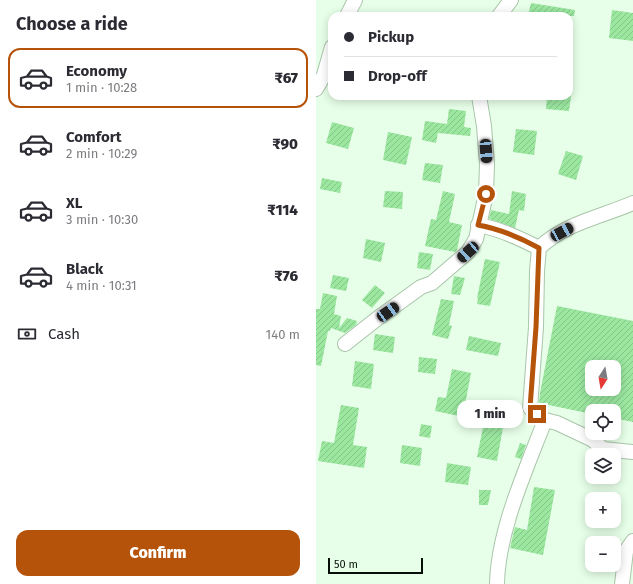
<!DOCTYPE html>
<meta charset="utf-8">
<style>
body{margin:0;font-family:"Fira Sans",sans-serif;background:#f7f7f7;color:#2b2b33;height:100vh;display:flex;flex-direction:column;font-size:15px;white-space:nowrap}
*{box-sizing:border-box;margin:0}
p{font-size:13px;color:#7c7c81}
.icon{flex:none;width:22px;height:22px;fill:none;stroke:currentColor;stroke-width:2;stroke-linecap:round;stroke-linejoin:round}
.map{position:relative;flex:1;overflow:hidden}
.side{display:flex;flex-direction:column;background:#fff;width:316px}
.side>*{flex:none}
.hud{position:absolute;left:12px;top:12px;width:245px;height:88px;border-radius:12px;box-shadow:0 2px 10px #0003;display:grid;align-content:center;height:88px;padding:0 16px;background:#fff}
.needle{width:26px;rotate:191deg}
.controls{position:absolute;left:269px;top:360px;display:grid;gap:8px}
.controls a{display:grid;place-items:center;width:36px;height:36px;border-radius:8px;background:#fff;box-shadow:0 2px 10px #0003;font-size:20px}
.scale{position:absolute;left:12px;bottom:10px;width:95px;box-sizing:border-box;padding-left:4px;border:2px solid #060f07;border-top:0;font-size:11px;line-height:14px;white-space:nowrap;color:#060f07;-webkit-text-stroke:3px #e7ffe8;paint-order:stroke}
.end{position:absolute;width:18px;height:18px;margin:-9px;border:5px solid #b45309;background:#fff;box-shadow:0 0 0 2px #fff}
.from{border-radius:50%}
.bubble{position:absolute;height:28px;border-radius:12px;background:#fff;box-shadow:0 2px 10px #0003;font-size:13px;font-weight:800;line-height:28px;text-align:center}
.car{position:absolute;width:12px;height:24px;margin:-12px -6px;border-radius:5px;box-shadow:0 0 3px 1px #0007;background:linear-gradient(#222 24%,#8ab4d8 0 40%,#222 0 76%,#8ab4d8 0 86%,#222 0)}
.hud b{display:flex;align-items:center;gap:14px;height:38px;font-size:15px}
.hud b+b{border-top:1px solid #e1e1e2}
.hud i{width:10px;height:10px;background:#2b2b33}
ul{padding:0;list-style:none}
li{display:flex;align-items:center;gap:12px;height:60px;margin:0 8px 6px;padding:0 8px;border:2px solid transparent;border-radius:12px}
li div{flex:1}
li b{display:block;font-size:15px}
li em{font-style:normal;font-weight:800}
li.current{border-color:#b45309}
li>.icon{width:36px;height:36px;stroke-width:1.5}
h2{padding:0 16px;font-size:18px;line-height:48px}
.pay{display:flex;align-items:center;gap:10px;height:44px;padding:0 16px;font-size:15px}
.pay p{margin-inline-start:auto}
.primary-button{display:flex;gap:8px;margin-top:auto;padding:8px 16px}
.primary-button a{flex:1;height:46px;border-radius:12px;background:#b45309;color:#fff;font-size:16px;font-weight:800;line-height:46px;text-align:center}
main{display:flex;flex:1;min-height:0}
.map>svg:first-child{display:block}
.building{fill:url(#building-hatch);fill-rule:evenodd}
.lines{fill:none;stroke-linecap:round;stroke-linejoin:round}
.minor-casing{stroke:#a9c5aa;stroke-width:16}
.minor{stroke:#fff;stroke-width:14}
.route{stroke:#b45309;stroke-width:5}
</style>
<main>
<section class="side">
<h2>Choose a ride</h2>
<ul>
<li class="current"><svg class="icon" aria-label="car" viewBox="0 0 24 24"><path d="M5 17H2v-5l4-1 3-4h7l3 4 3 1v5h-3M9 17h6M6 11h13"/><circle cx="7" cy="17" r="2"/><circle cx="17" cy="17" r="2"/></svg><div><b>Economy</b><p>1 min · 10:28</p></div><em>₹67</em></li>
<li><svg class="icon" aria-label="car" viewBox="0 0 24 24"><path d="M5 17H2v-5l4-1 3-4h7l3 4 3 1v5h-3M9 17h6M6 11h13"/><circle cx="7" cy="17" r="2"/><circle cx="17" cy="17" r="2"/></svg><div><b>Comfort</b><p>2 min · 10:29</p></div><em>₹90</em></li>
<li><svg class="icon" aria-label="car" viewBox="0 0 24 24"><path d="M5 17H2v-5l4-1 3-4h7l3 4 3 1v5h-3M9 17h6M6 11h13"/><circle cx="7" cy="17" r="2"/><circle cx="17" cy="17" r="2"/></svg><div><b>XL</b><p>3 min · 10:30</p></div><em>₹114</em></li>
<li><svg class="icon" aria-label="car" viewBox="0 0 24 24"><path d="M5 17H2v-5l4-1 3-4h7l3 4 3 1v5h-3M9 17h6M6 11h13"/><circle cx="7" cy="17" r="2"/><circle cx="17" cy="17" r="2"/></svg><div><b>Black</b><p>4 min · 10:31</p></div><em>₹76</em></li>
</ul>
<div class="pay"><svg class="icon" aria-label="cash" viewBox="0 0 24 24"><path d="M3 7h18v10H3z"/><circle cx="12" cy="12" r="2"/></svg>Cash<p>140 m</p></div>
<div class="primary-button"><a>Confirm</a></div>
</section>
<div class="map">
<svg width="317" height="584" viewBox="0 0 317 584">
<defs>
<pattern id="building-hatch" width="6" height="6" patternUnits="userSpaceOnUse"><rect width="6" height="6" fill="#9be7a0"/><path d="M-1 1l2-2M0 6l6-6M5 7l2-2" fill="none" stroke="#84c588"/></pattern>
</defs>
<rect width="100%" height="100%" fill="#e7ffe8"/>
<g class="building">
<path d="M 215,3 L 259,10 L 258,16 L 212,16 Z"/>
<path d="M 296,10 L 317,13 L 317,41 L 293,38 Z"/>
<path d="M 231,96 L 255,96 L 253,111 L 230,109 Z"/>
<path d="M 133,109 L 150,111 L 148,127 L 155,128 L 154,136 L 122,133 L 120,143 L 106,140 L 109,121 L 131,124 Z"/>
<path d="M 16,122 L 38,128 L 32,149 L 10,143 Z"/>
<path d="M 200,129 L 221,131 L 218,155 L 197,152 Z"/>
<path d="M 72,132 L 96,137 L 90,165 L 67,160 Z"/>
<path d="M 250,151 L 267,156 L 260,180 L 242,174 Z"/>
<path d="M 109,163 L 127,165 L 124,183 L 106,180 Z"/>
<path d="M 6,178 L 26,182 L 24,193 L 4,189 Z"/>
<path d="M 69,191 L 87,192 L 86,209 L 67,207 Z"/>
<path d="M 127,191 L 139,194 L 133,222 L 146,225 L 141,250 L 139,252 L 109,246 L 115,219 L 120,220 Z"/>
<path d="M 196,191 L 210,194 L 208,211 L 203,210 L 199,228 L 173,219 L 175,210 L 193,214 Z"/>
<path d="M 50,239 L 69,243 L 65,262 L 47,258 Z"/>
<path d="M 103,252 L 117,254 L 114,270 L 101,268 Z"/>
<path d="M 169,259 L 184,262 L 174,306 L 161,304 L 162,298 L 161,298 Z"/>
<path d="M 17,275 L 33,278 L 30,291 L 14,288 Z"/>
<path d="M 138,276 L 149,278 L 144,295 L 135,294 Z"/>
<path d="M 59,285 L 69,293 L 56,308 L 46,300 Z"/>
<path d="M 7,293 L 21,296 L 18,314 L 25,316 L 23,328 L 31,318 L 41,321 L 40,325 L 29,333 L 15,328 L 14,331 L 12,331 L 5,366 L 0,365 L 0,309 L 4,309 Z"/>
<path d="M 125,299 L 138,301 L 133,325 L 136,326 L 132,339 L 116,335 Z"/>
<path d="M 241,306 L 317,321 L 317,422 L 298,418 L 298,411 L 276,411 L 276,414 L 223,403 L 224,393 ZM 276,367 L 298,367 L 298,389 L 276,389 Z"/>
<path d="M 59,334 L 79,337 L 77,353 L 57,350 Z"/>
<path d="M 153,336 L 185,343 L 182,356 L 150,350 Z"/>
<path d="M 103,357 L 121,359 L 119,374 L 102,372 Z"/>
<path d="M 39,361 L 58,364 L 55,389 L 36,386 Z"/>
<path d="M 136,369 L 155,373 L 149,405 L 162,408 L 161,411 L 189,416 L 181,461 L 161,457 L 168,422 L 142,417 L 143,416 L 119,411 L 122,397 L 130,398 Z"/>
<path d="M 25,405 L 43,408 L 37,445 L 51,447 L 48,468 L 2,461 L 6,441 L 18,443 Z"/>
<path d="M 105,424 L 116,426 L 114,438 L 103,436 Z"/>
<path d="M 204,443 L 210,445 L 205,459 L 199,457 Z"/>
<path d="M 86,445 L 106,448 L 104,466 L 84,463 Z"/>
<path d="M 131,463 L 155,467 L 152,485 L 129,482 Z"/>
<path d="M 218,487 L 239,490 L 227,555 L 194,548 L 199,527 L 211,530 Z"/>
<path d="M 163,490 L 175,490 L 172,505 L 163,505 Z"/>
</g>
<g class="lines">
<defs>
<g id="minor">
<path d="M 31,16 L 39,0"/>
<path d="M 183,16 L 195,0"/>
<path d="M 0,89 L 8,75 L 16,47"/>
<path d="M 317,203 C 285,217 249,223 223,248 L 221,271 L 220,327 L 214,408 L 229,420 L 241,423 L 277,440 L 287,449 L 317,452"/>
<path d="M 162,225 C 184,229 203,238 223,248"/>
<path d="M 29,344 L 62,318 L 105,287 L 116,283 L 152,252 L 160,239 L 170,194 L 171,164 L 168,126 L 163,96"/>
<path d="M 181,584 C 182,530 210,470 229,420"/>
<path d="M 306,584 L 310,551 L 317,541"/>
</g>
</defs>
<use href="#minor" class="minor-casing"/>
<use href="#minor" class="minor"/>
</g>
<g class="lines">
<path class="route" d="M 170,194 L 162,225 C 184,229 203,237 223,248 L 220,327 L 214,408 L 221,414"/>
</g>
</svg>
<div class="controls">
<a><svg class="needle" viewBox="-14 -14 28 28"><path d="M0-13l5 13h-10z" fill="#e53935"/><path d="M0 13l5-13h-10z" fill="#7c7c81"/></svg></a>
<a><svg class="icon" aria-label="locate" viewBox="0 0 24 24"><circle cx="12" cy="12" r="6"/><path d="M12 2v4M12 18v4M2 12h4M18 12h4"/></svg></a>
<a><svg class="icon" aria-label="layers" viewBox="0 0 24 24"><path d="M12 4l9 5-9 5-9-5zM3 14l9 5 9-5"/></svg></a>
<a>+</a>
<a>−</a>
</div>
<div class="scale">50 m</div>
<i class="end from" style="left:170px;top:194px"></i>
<i class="end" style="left:221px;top:414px"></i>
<div class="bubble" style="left:141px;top:400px;width:66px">1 min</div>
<i class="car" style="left:170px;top:151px;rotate:176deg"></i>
<i class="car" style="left:246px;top:232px;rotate:62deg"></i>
<i class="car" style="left:152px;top:252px;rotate:228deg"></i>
<i class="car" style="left:72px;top:312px;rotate:55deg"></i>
<div class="hud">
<b><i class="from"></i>Pickup</b>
<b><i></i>Drop-off</b>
</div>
</div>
</main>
